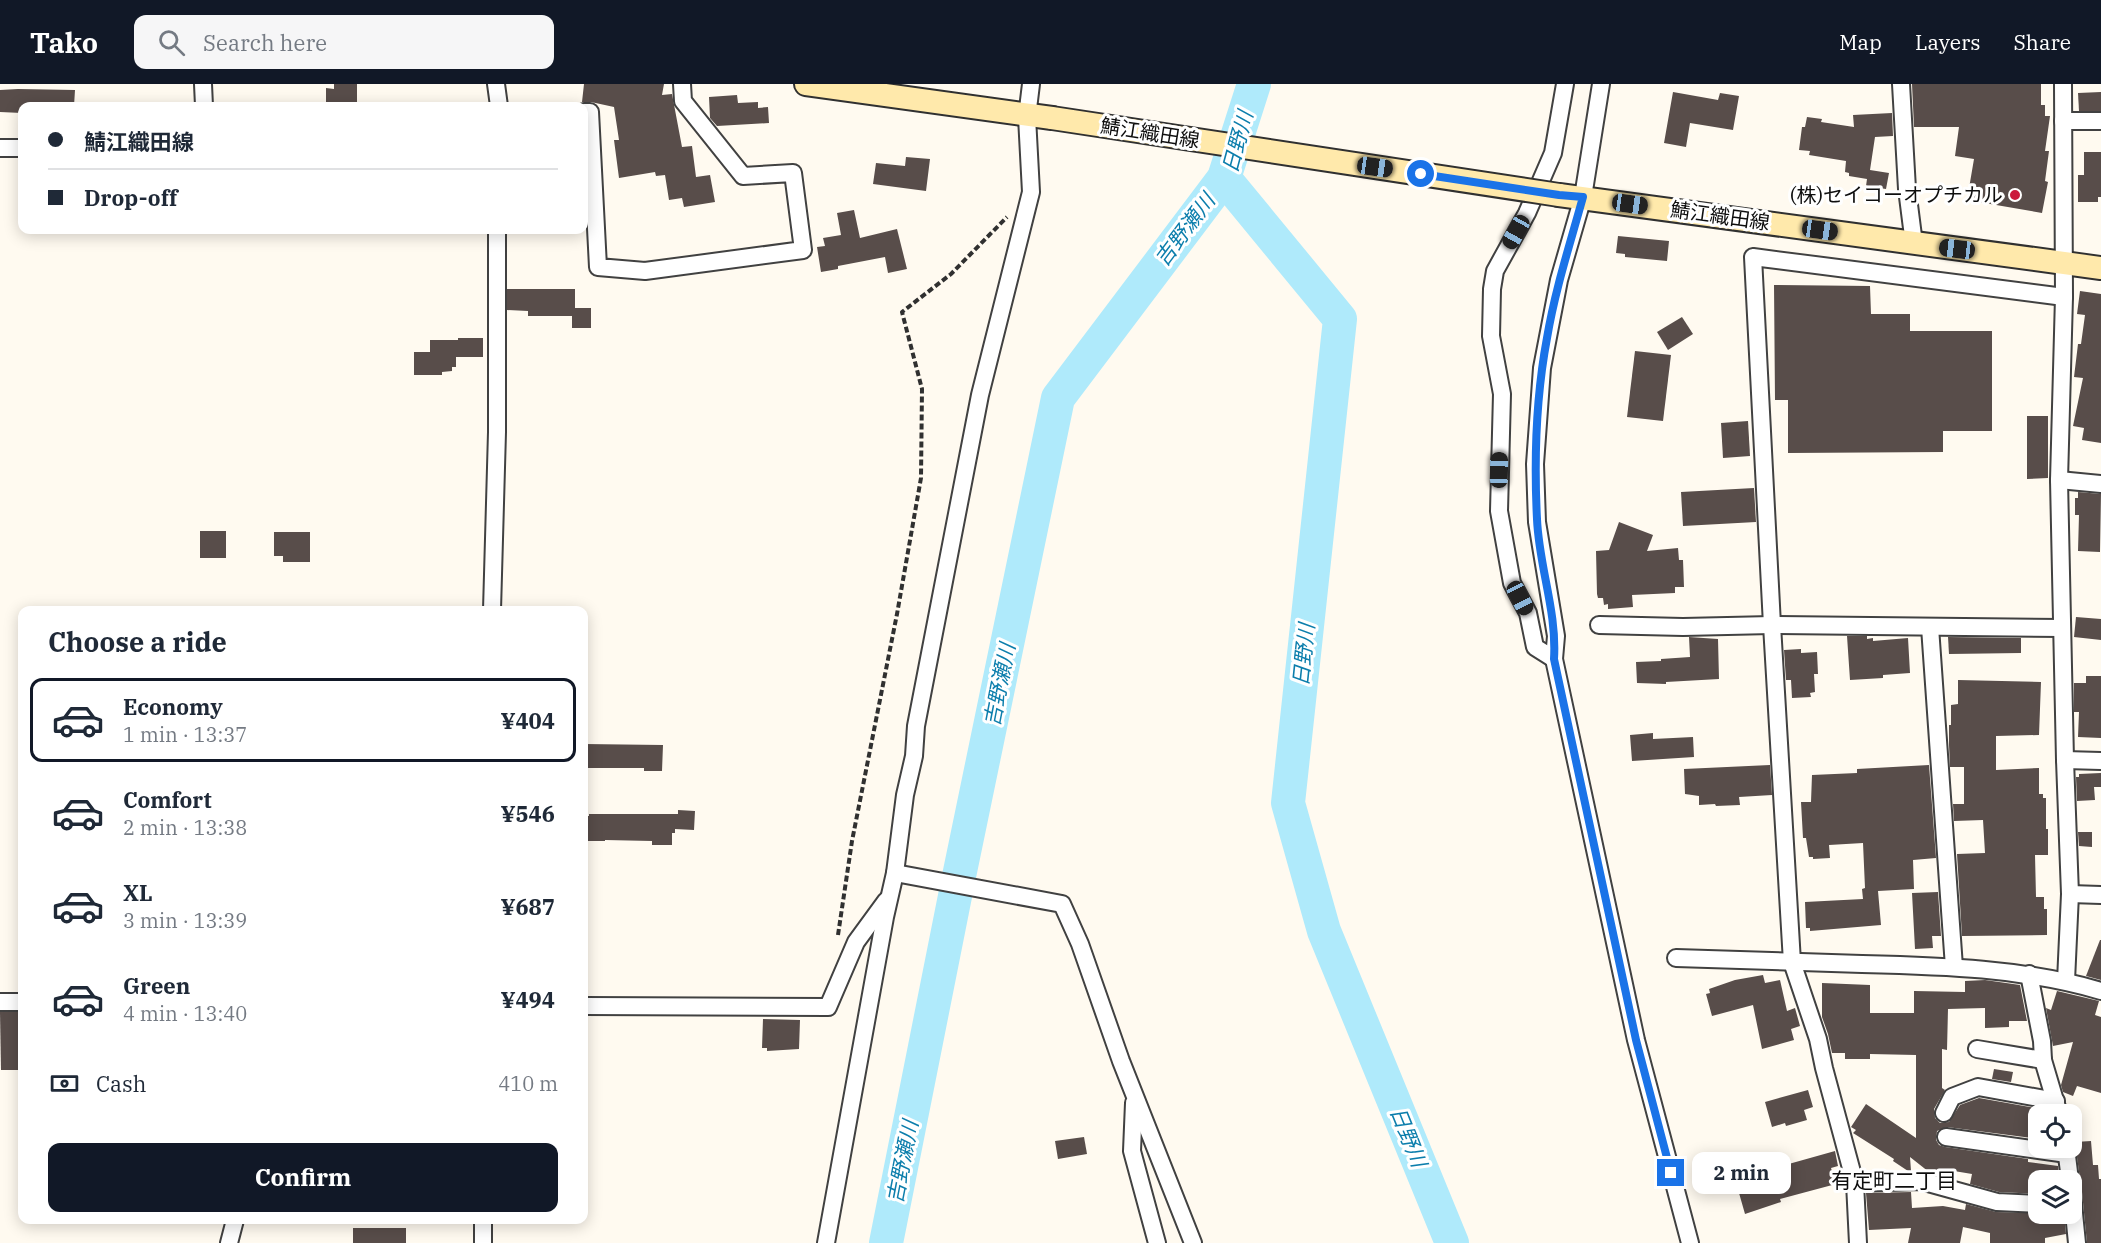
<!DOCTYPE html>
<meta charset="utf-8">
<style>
body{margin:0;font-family:"IBM Plex Serif","Noto Sans JP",serif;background:#f6f6f7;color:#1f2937;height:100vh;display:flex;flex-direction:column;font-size:22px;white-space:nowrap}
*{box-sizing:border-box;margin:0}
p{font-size:20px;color:#747a83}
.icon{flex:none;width:33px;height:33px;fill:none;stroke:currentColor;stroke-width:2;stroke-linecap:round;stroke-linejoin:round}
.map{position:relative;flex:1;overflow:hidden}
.side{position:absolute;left:18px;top:522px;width:570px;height:618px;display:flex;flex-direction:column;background:#fff;border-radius:12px;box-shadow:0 3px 15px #0003}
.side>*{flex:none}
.hud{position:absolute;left:18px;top:18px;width:570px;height:132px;border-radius:12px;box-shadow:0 3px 15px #0003;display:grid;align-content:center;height:132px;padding:0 30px;background:#fff}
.fabs{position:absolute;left:2028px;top:1020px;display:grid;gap:12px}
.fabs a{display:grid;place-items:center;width:54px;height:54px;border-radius:12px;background:#fff;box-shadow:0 3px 15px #0003;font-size:30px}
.end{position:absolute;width:27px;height:27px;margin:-14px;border:8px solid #1a73e8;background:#fff;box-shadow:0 0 0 3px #fff}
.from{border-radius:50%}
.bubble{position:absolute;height:42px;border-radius:12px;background:#fff;box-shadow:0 3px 15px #0003;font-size:20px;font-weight:800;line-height:42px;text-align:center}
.car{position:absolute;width:18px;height:36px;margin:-18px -9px;border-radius:8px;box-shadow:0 0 4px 2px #0007;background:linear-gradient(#222 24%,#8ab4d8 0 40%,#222 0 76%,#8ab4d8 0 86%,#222 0)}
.hud b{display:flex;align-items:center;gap:21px;height:57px;font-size:22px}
.hud b+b{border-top:2px solid #e0e1e3}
.hud i{width:15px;height:15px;background:#1f2937}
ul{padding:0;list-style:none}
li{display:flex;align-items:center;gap:18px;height:84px;margin:0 12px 9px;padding:0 18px;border:3px solid transparent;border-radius:12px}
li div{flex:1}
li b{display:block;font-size:22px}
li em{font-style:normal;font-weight:800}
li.on{border-color:#111827}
li>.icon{width:54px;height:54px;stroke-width:1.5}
h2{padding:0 30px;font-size:27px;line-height:72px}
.pay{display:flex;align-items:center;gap:15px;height:66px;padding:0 30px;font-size:22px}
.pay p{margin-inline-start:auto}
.action{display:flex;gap:12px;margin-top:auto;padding:12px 30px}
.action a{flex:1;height:69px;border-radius:12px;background:#111827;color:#fff;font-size:24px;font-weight:800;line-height:69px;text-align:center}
header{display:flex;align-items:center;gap:36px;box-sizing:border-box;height:84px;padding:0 30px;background:#111827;color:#fff}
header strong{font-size:28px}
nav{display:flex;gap:33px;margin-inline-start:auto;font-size:21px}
.search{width:420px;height:54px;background:#f6f6f7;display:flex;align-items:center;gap:15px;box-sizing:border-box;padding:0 21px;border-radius:12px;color:#747a83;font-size:22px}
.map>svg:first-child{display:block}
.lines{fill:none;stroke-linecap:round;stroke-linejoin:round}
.river{stroke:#afeafb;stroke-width:34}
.building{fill:#584d4a}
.minor-casing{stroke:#414141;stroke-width:20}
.secondary-casing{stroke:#303030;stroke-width:26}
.path{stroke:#303030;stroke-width:4;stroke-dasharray:6 3;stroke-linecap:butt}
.minor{stroke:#fff;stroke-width:16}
.secondary{stroke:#ffe9ab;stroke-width:22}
.secondary-bridge-casing{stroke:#303030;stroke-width:26;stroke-linecap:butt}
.secondary-bridge{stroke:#ffe9ab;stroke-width:22}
.route{stroke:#1a73e8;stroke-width:8}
.poi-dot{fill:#cb193c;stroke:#fff;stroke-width:2}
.labels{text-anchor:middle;stroke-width:6;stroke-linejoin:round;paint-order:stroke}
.street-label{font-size:20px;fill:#0e0e0e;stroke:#fff}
.poi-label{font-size:20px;fill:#0e0e0e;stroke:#fff;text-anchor:end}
.water-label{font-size:21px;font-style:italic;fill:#0c7eac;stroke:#fff}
.neighbourhood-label{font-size:21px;fill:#0e0e0e;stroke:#fff}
</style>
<header>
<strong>Tako</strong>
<div class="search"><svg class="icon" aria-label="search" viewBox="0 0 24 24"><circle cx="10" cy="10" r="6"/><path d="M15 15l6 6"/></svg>Search here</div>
<nav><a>Map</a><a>Layers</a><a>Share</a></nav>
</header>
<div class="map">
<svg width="2101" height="1159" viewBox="0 0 2101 1159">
<rect width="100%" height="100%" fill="#fffaf0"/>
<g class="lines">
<g class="river">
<path d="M 1224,94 L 1340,235 L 1288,719 L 1324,847 L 1452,1159"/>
<path d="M 886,1159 L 957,802 L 1058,314 L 1224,94 L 1254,0"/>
</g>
</g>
<g class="building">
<path d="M 334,0 L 357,0 L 357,22 L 326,22 L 326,4 L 334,5 Z"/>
<path d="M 584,0 L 664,0 L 662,11 L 672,10 L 682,63 L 692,62 L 696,93 L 710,91 L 715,118 L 684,123 L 682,114 L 669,116 L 665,91 L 656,92 L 655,88 L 619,94 L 614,56 L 619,56 L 614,23 L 591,18 L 582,18 Z"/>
<path d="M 1912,0 L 2041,0 L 2041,21 L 2045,21 L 2045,32 L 2050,32 L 2045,67 L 2049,67 L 2045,97 L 2048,98 L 2042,129 L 1967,116 L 1974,75 L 1955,72 L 1959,43 L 1914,43 Z"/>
<path d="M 18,5 L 75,6 L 74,22 L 22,22 L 22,29 L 0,28 L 0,6 Z"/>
<path d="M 1673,8 L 1718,16 L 1720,9 L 1739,12 L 1733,46 L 1690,39 L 1686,63 L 1664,59 Z"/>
<path d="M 2101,8 L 2101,27 L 2079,27 L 2078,9 Z"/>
<path d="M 737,11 L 738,19 L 758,18 L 758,24 L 768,23 L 769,39 L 717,42 L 710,34 L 709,13 Z"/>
<path d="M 1892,29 L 1893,52 L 1875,53 L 1870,86 L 1889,89 L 1886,105 L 1866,102 L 1867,95 L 1849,92 L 1849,89 L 1845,88 L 1846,77 L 1809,71 L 1810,67 L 1799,66 L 1802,43 L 1805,43 L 1807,33 L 1822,35 L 1821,38 L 1854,43 L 1853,31 Z"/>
<path d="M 2084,68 L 2101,68 L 2101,113 L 2098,113 L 2098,118 L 2078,118 L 2078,91 L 2084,91 Z"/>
<path d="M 906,73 L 930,75 L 926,107 L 873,100 L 876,79 L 905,82 Z"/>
<path d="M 854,126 L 860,154 L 897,145 L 907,185 L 888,189 L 885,173 L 838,182 L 838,185 L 821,188 L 817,163 L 825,162 L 823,154 L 841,151 L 837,129 Z"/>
<path d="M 1618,152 L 1669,157 L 1667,177 L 1625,173 L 1625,170 L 1616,169 Z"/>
<path d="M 1774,201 L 1870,202 L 1871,230 L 1910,230 L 1910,247 L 1992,247 L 1992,347 L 1943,347 L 1943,368 L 1788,369 L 1788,316 L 1775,316 Z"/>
<path d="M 507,205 L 575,205 L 575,224 L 591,224 L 591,244 L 572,244 L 572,232 L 528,232 L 528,227 L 507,226 Z"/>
<path d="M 2080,207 L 2101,210 L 2101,359 L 2082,356 L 2084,344 L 2073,342 L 2083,294 L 2074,293 L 2078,260 L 2081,260 L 2085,231 L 2077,230 Z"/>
<path d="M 1682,233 L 1693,250 L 1668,266 L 1657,248 Z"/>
<path d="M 458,254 L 483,254 L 483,273 L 456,273 L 456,283 L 452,283 L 452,287 L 442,288 L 442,291 L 414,291 L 414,268 L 430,268 L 430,256 L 458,256 Z"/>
<path d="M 1635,267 L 1671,271 L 1663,337 L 1627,333 Z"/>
<path d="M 2027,332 L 2048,332 L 2048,394 L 2027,395 Z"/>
<path d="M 1748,337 L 1750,372 L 1723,374 L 1721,339 Z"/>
<path d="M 1754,404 L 1756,438 L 1683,442 L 1681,408 Z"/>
<path d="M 2078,408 L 2101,410 L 2100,468 L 2078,467 L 2079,431 L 2075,431 L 2075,414 L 2078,414 Z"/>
<path d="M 1619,438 L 1653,451 L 1647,467 L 1678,464 L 1679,476 L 1683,476 L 1684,503 L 1675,503 L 1675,509 L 1632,511 L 1633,523 L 1608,525 L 1608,520 L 1604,521 L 1603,514 L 1598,514 L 1597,510 L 1596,467 L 1609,466 Z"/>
<rect x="200" y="447" width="26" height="27"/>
<path d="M 274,448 L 310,448 L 310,478 L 283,478 L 283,472 L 274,472 Z"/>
<path d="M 2076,533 L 2101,535 L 2101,556 L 2074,553 Z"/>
<path d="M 1847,552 L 1867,552 L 1867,555 L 1873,554 L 1873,557 L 1908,554 L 1910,589 L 1883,591 L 1883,594 L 1850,596 Z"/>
<path d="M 1689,553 L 1718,555 L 1719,595 L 1666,598 L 1666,600 L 1637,599 L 1636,578 L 1661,577 L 1661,575 L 1690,573 Z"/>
<path d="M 1948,553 L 2021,554 L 2021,569 L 1949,570 Z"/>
<path d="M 1801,565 L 1801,569 L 1817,568 L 1818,590 L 1814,590 L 1815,608 L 1810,609 L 1811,613 L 1792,614 L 1791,596 L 1786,596 L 1784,566 Z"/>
<path d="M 2086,592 L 2101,592 L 2101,654 L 2078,653 L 2079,628 L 2074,628 L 2074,599 L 2086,599 Z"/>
<path d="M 1958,596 L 2041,598 L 2039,651 L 1996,652 L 1996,686 L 2039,684 L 2039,710 L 2043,710 L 2043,714 L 2046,714 L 2046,745 L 2048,745 L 2048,771 L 2035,771 L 2036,813 L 2044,813 L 2044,825 L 2047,825 L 2047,851 L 1962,852 L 1957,770 L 1985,769 L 1983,736 L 1954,737 L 1953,720 L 1964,720 L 1964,683 L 1950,683 L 1949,661 L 1949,641 L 1951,641 L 1951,621 L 1958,620 Z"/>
<path d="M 1653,649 L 1653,655 L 1693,653 L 1694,673 L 1632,677 L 1630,651 Z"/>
<path d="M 584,660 L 663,661 L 662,687 L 644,687 L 644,684 L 584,684 Z"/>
<path d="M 1770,681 L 1772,711 L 1739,713 L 1740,721 L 1716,722 L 1715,720 L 1699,721 L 1699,712 L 1685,710 L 1684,685 Z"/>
<path d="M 1929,681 L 1936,774 L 1913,776 L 1914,805 L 1878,807 L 1881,841 L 1810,847 L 1810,844 L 1806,844 L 1805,818 L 1863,815 L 1862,805 L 1865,804 L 1863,759 L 1829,761 L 1830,774 L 1813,775 L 1813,773 L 1809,773 L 1806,754 L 1803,754 L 1801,718 L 1811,718 L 1812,691 L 1857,689 L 1857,685 Z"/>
<path d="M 2101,689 L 2101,703 L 2094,703 L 2095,716 L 2077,717 L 2076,693 L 2079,693 L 2079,690 Z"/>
<path d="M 678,726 L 695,727 L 694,746 L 675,745 L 675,749 L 672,749 L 672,761 L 652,761 L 652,757 L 605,756 L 605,757 L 584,757 L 584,732 L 589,732 L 589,730 L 678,730 Z"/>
<path d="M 2078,748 L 2092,748 L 2092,763 L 2079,762 Z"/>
<path d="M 1938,808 L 1941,852 L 1932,852 L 1933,864 L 1915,865 L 1912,809 Z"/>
<path d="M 2100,856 L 2101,856 L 2101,896 L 2086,892 Z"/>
<path d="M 1763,891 L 1765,899 L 1780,896 L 1787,927 L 1795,924 L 1800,942 L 1791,945 L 1794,956 L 1762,965 L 1753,921 L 1712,932 L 1706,910 L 1710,909 L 1709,905 L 1735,896 Z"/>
<path d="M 1985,896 L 2020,901 L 2027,937 L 2009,937 L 2009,943 L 1985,944 L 1985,924 L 1948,925 L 1947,966 L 1942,965 L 1942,1004 L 1945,1006 L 1934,1025 L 1935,1034 L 1940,1039 L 1949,1038 L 1960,1021 L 1979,1014 L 2047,1026 L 2048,1030 L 2038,1030 L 2038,1050 L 2033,1050 L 2032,1054 L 1947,1043 L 1937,1047 L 1936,1056 L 1939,1061 L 1945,1063 L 2028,1075 L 2028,1078 L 2058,1082 L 2059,1096 L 2038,1096 L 2038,1110 L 1999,1108 L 1970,1100 L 1972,1090 L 1948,1086 L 1943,1092 L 1929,1088 L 1910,1073 L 1911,1087 L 1908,1087 L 1893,1077 L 1894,1075 L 1853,1049 L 1856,1046 L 1851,1043 L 1866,1020 L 1916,1054 L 1916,971 L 1870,970 L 1870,975 L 1845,975 L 1845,969 L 1832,969 L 1828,950 L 1822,933 L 1822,899 L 1870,901 L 1870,929 L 1914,929 L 1914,907 L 1965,908 L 1965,897 Z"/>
<path d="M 2057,907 L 2099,917 L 2095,931 L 2101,933 L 2101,1009 L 2077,1002 L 2073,1012 L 2063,1008 L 2061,1001 L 2073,958 L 2053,962 L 2046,924 L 2051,926 Z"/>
<path d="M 0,928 L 22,928 L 22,986 L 1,986 Z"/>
<path d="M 763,935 L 800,936 L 799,965 L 767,967 L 767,964 L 762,964 Z"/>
<path d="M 1994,985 L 2013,988 L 2011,998 L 1992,995 Z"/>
<path d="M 1808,1006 L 1813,1023 L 1804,1026 L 1807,1036 L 1786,1042 L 1785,1039 L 1772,1043 L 1765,1018 Z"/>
<path d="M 1084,1053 L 1087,1070 L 1058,1075 L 1055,1057 Z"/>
<path d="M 2091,1057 L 2093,1081 L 2098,1081 L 2099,1095 L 2101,1095 L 2101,1159 L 2087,1159 L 2082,1108 L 2079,1101 L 2080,1095 L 2075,1058 Z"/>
<path d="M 1835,1067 L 1838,1082 L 1831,1084 L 1836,1100 L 1780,1115 L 1781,1118 L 1745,1130 L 1735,1095 Z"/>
<path d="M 1911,1108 L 1912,1124 L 1943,1122 L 1965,1126 L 1966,1120 L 1996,1128 L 2064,1130 L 2066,1150 L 2045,1154 L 2045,1159 L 1990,1159 L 1990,1149 L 1963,1143 L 1960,1159 L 1908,1159 L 1911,1144 L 1869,1146 L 1866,1109 Z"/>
<rect x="353" y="1144" width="53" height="15"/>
</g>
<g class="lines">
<defs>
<g id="minor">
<path d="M 203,0 L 204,22"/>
<path d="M 496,0 L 499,22"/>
<path d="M 1601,0 L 1583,113 L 1559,196 L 1542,284 L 1535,380 L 1537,438 L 1556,552 L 1554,575 L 1636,956 L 1690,1159"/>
<path d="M 1901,0 L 1907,105 L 1914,160"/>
<path d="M 2063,0 L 2064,213 L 2059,396 L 2065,676 L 2070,810 L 2066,897"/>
<path d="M 584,28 L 590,28 L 598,183 L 645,187 L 803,166 L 793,89 L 743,92 L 683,17 L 682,0"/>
<path d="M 2063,37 L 2101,37"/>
<path d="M 0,64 L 22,64"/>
<path d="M 2059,396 L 2101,400"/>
<path d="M 492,526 L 497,348 L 497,146"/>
<path d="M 1599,541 L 1683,543 L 1772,541 L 2062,544"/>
<path d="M 1930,543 L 1954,883"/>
<path d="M 1554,575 L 1535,563 L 1528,529 L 1512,499 L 1499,427 L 1502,310 L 1491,252 L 1492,205 L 1495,187 L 1527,129 L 1553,69 L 1565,0"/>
<path d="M 2065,676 L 2101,677"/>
<path d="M 895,789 L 1062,820 L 1080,860 L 1121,977 L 1193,1159"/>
<path d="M 2070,810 L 2101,811"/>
<path d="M 1676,874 C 1738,876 1800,878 1862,880 C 1943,882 2023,884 2101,907"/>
<path d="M 2029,890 L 2042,957 L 2043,976 L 2059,1030"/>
<path d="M 0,918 L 22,918"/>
<path d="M 584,922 L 828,923 L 856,858 L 886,817"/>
<path d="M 1977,965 L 2043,976"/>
<path d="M 1134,1019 L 1132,1067 L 1157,1159"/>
<path d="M 1944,1029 L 1952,1013 L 1978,1003 L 2056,1017"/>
<path d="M 1946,1053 L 2067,1070"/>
<path d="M 2066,1064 L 2070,1096"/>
<path d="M 1855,1099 L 1921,1097 L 1997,1118 L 2038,1120"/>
<path d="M 2072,1109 L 2077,1159"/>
<path d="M 229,1159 L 235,1136"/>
<path d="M 483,1159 L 483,1136"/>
<path d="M 826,1159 L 885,833 L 895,789 L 905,711 L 914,672 L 916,642 L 980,311 L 1031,108 L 1027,33 L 1031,0"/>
<path d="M 1858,1159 L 1855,1099 L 1824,984 L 1818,955 L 1792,878 L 1772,541 L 1753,173 L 2064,213"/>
</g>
<g id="secondary">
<path d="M 806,0 L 1052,34"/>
<path d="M 1559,111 L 2101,184"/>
</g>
</defs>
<use href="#minor" class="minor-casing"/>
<use href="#secondary" class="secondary-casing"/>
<path class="path" d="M 838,851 L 852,757 L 897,530 L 921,394 L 922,305 L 902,228 L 951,190 L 1007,133"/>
<use href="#minor" class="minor"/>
<use href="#secondary" class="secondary"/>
<defs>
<path id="secondary-bridge" d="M 1052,34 L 1559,111"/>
</defs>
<use href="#secondary-bridge" class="secondary-bridge-casing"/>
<use href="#secondary-bridge" class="secondary-bridge"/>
</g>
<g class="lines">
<path class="route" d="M 1421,90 L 1559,111 L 1583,113 C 1570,160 1555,206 1547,254 C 1536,313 1534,376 1537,435 C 1539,483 1557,527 1554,575 L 1636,956 L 1671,1089"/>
</g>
<circle class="poi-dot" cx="2015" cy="111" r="6"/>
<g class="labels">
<g class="street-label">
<text transform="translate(1150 49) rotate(9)" y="7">鯖江織田線</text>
<text transform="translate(1720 132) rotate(8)" y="7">鯖江織田線</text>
</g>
<g class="poi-label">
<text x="2003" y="118">(株)セイコーオプチカル</text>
</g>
<g class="water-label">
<text transform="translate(1238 58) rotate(-75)" y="7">日野川</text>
<text transform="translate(1185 146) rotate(-53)" y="7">吉野瀬川</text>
<text transform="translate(1304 571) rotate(-84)" y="7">日野川</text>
<text transform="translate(1000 601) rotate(-79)" y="7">吉野瀬川</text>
<text transform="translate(1408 1053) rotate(68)" y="7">日野川</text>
<text transform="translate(903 1078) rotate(-79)" y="7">吉野瀬川</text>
</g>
<g class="neighbourhood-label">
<text x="1894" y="1104">有定町二丁目</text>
</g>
</g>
</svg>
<div class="fabs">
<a><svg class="icon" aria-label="locate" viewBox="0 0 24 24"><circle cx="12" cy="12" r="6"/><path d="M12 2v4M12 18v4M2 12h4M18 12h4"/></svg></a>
<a><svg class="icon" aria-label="layers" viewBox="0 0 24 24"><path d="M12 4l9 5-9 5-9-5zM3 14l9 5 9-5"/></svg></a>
</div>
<i class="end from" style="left:1421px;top:90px"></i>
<i class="end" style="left:1671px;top:1089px"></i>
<div class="bubble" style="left:1692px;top:1068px;width:99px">2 min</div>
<i class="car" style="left:1375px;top:83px;rotate:98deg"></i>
<i class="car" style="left:1630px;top:120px;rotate:98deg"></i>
<i class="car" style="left:1820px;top:146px;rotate:98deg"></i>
<i class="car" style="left:1516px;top:148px;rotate:209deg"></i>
<i class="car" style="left:1957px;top:165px;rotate:277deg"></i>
<i class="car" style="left:1499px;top:386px;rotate:1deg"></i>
<i class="car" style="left:1520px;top:514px;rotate:153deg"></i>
<div class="hud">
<b><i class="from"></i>鯖江織田線</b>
<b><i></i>Drop-off</b>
</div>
<section class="side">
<h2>Choose a ride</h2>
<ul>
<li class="on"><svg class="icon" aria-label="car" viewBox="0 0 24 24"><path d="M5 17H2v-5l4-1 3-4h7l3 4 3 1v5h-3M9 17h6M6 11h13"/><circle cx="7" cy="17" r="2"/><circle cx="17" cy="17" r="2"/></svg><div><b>Economy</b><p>1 min · 13:37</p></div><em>¥404</em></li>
<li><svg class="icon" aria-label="car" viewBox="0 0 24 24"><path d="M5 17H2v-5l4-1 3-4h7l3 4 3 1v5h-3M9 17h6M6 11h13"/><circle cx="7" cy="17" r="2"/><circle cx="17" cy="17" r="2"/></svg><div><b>Comfort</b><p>2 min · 13:38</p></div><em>¥546</em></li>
<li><svg class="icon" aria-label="car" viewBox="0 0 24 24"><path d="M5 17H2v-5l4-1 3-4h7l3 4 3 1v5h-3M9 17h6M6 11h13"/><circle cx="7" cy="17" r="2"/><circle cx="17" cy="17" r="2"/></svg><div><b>XL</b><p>3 min · 13:39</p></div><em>¥687</em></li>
<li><svg class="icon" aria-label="car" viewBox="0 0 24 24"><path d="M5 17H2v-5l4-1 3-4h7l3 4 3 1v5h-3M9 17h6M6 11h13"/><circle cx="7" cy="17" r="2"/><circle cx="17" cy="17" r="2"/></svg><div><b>Green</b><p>4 min · 13:40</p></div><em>¥494</em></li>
</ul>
<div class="pay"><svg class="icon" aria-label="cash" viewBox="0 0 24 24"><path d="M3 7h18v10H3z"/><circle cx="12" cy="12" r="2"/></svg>Cash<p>410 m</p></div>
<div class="action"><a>Confirm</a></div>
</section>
</div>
